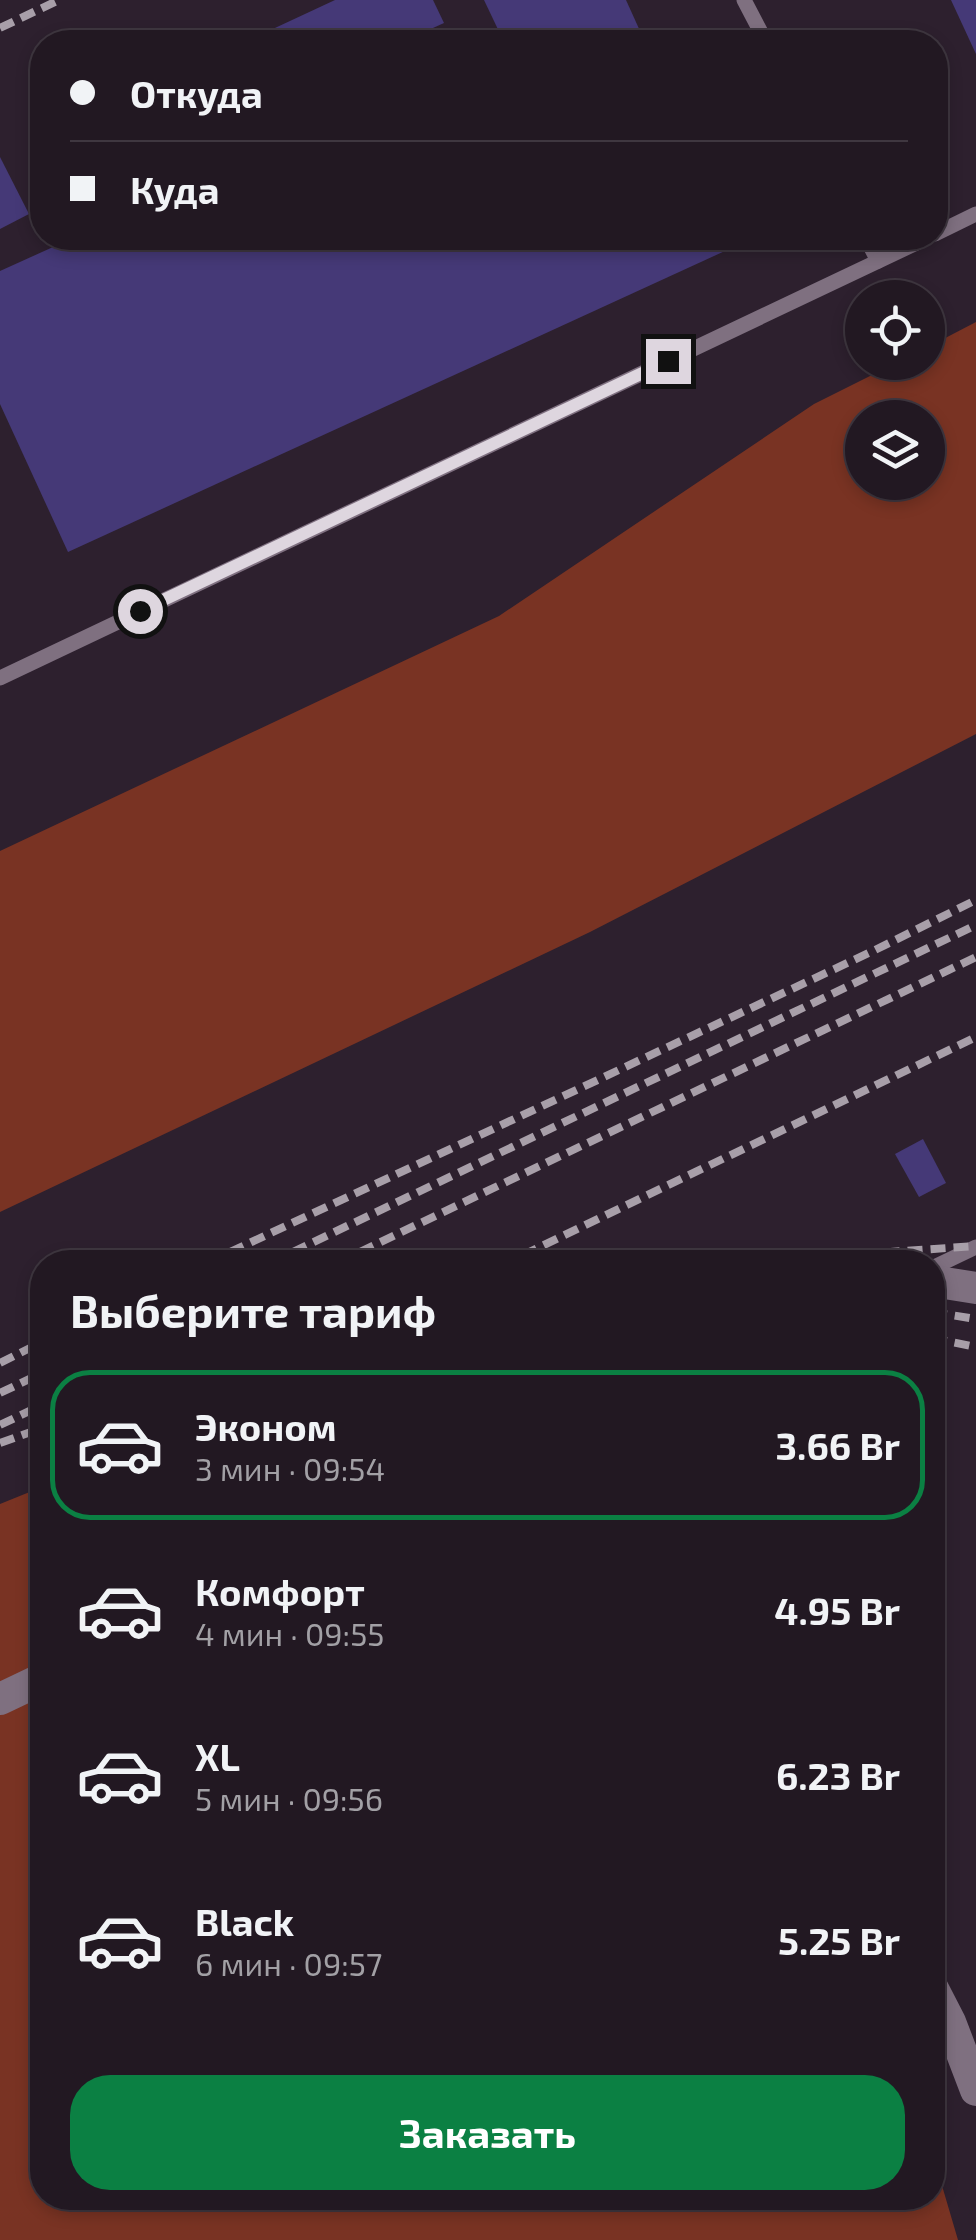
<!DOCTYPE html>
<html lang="ru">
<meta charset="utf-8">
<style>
body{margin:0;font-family:"Exo 2",sans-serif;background:#2e252f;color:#f1f3f6;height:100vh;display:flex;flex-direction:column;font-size:38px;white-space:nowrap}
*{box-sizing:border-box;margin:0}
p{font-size:32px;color:#a2a0a5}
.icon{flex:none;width:55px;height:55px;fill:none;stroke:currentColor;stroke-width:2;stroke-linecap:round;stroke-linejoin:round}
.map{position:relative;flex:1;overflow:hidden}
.side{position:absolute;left:30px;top:1250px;width:915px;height:960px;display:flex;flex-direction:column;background:#221822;border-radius:40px;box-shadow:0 5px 15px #0003,0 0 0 2px #3f3740}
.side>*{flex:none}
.hud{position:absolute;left:30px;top:30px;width:918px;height:220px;border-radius:40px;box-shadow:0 5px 15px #0003,0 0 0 2px #3f3740;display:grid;align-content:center;height:220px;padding:0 40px;background:#221822}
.buttons{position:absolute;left:845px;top:280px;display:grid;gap:20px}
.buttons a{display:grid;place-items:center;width:100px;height:100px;border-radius:50%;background:#221822;box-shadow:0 5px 15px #0003,0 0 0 2px #3f3740;font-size:50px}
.end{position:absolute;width:45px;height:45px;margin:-22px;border:12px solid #ded6df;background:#111;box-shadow:0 0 0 5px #111}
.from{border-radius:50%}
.hud b{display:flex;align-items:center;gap:35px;height:95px;font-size:38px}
.hud b+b{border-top:2px solid #3f3740}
.hud i{width:25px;height:25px;background:#f1f3f6}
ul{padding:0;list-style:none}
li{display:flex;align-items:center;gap:30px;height:150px;margin:0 20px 15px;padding:0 20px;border:5px solid transparent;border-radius:40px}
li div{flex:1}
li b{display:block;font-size:38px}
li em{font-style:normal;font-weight:700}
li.on{border-color:#0b8043}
li>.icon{width:90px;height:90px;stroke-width:1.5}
h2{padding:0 40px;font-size:45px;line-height:120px}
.action{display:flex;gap:20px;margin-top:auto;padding:20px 40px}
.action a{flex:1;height:115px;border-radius:40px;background:#0b8043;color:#fff;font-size:40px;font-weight:700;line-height:115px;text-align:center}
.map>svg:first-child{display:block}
.forest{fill:#793323;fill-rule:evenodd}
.building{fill:#453977}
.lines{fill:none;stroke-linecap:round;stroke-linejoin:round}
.lane{stroke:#7f7080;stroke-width:15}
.street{stroke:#7f7080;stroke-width:32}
.rail{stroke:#a89fa9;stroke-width:8;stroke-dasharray:15 8;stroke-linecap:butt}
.route{stroke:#ded6df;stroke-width:12}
</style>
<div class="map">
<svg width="976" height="2240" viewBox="0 0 976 2240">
<rect width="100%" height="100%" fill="#2d202e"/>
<g class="forest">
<path d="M 976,322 L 976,734 L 590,932 L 0,1212 L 0,851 L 499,616 L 814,404 L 896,363 L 928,362 L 928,347 ZM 862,418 L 928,418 L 928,482 L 862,482 Z"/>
<path d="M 42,1487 L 42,2198 L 932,2198 L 933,2155 L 958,2240 L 0,2240 L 0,1504 Z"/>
</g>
<g class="building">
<path d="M 335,0 L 433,0 L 444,23 L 402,42 L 245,42 Z"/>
<path d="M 484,0 L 626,0 L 645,42 L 504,42 Z"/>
<path d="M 951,0 L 976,0 L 976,54 Z"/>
<path d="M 0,157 L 29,214 L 0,229 Z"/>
<path d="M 73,238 L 735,238 L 738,245 L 68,552 L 0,404 L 0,271 Z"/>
<path d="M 923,1139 L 946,1183 L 919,1197 L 895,1154 Z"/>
</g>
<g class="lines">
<g class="lane">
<path d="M 744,0 L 766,42"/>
<path d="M 935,234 L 976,214"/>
<path d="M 866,238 L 878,261"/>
<path d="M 0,678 L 927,238"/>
<path d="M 932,1268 L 976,1247"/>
</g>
<g class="street">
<path d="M 932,1281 L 976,1288"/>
<path d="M 0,1699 L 42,1679"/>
<path d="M 932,1987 L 950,2022 L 976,2090"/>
</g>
<g class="rail">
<path d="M 0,28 L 59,0"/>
<path d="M 209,1262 L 875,950 L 976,900"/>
<path d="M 272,1262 L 976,925"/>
<path d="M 339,1262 L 976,957"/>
<path d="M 501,1262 L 525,1254 L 976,1037"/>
<path d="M 747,1262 L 976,1246"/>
<path d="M 932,1312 L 976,1319"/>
<path d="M 932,1338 L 976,1347"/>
<path d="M 0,1363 L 42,1342"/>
<path d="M 0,1393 L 42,1373"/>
<path d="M 0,1425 L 42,1405"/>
<path d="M 0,1443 L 42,1428"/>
</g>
</g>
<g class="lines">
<path class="route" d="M 140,611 L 668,361"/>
</g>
</svg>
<div class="buttons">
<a><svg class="icon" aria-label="locate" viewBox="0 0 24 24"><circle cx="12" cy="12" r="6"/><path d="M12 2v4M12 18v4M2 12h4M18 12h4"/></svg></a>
<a><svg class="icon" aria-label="layers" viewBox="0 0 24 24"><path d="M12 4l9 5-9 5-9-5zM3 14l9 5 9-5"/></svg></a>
</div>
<i class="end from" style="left:140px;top:611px"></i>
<i class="end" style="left:668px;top:361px"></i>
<div class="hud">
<b><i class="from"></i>Откуда</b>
<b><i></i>Куда</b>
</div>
<section class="side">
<h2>Выберите тариф</h2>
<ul>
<li class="on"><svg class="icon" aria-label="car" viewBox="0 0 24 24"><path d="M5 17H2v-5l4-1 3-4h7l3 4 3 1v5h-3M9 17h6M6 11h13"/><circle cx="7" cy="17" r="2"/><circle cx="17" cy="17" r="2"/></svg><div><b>Эконом</b><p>3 мин · 09:54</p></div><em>3.66 Br</em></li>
<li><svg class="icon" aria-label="car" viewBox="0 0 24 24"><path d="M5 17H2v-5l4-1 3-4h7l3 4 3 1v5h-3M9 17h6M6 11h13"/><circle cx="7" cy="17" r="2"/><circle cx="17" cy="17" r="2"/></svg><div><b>Комфорт</b><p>4 мин · 09:55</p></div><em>4.95 Br</em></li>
<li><svg class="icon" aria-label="car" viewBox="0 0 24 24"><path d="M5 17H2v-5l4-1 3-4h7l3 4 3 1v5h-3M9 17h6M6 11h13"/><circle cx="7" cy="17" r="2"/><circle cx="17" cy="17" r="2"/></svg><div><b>XL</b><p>5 мин · 09:56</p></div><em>6.23 Br</em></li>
<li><svg class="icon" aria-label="car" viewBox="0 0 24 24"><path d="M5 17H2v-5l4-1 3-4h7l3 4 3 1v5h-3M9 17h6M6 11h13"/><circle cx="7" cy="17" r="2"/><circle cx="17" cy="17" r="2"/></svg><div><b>Black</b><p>6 мин · 09:57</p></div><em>5.25 Br</em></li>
</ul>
<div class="action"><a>Заказать</a></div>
</section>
</div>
